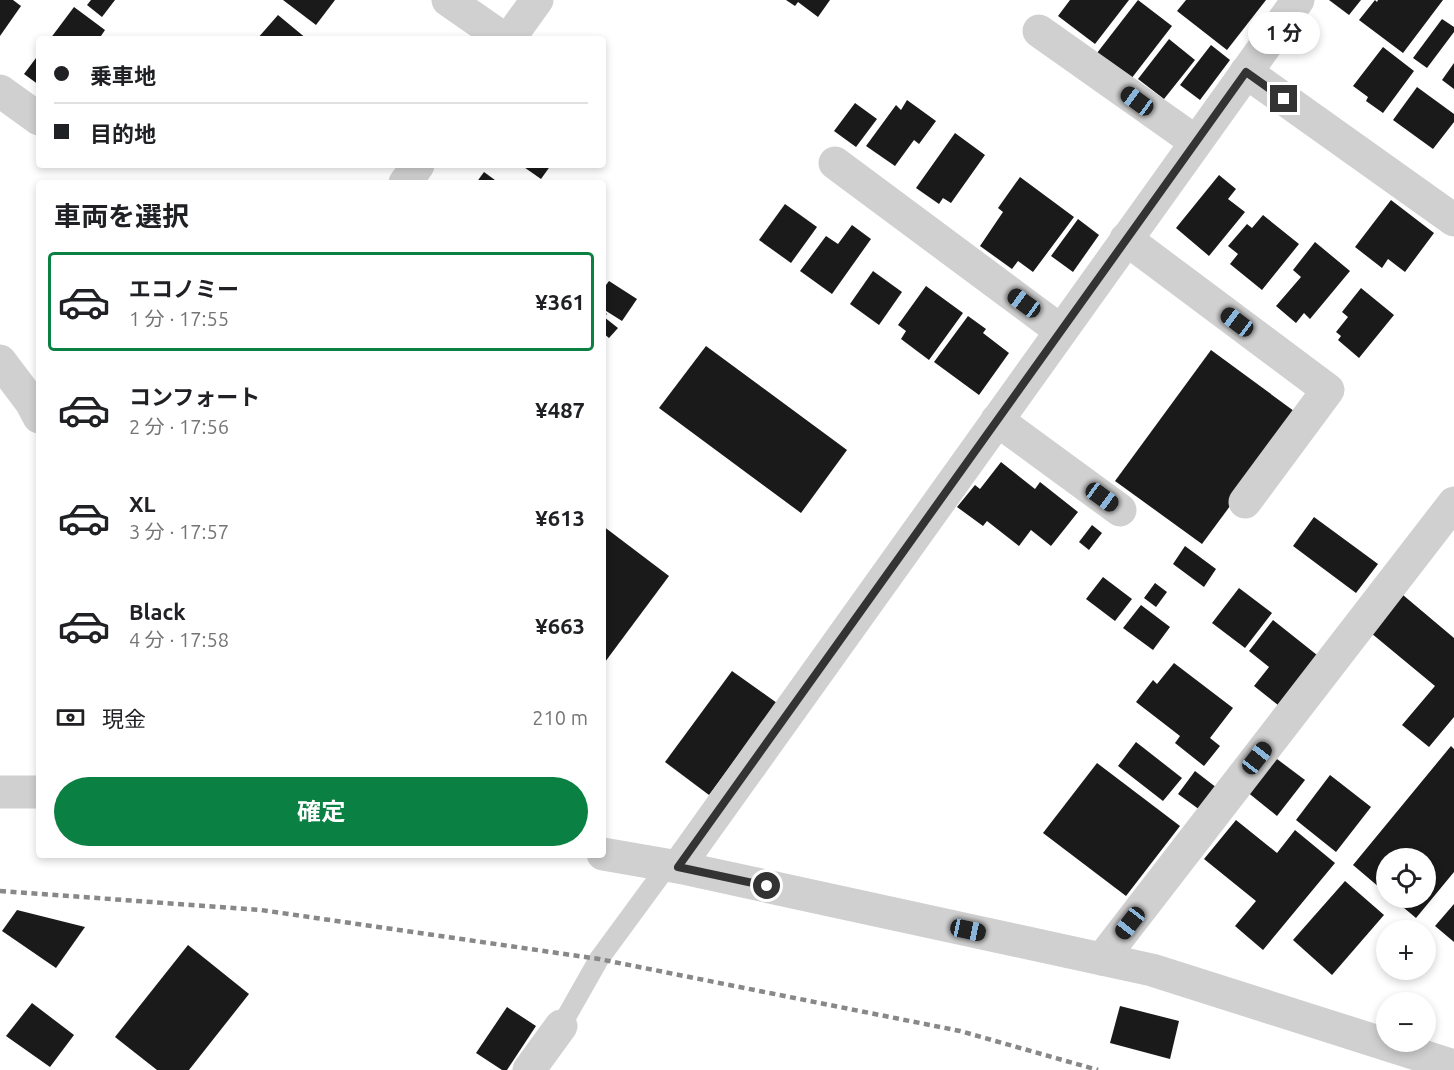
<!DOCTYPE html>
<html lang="ja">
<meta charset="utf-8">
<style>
body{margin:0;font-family:Ubuntu,"Noto Sans JP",sans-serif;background:#f6f6f6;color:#202124;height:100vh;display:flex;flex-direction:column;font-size:22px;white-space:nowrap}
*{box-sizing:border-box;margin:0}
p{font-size:20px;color:#757577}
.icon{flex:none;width:33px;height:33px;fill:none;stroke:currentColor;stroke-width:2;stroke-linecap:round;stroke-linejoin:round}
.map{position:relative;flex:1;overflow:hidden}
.sheet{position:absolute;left:36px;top:180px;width:570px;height:678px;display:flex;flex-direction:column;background:#fff;border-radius:6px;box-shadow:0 3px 9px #0003}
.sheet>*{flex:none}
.top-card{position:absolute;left:36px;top:36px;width:570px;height:132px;border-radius:6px;box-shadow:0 3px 9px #0003;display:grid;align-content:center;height:132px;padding:0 18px;background:#fff}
.tools{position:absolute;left:1376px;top:848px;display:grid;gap:12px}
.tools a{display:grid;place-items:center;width:60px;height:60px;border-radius:50%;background:#fff;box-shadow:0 3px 9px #0003;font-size:30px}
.end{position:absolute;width:27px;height:27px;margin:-14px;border:8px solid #333;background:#fff;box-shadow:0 0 0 3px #fff}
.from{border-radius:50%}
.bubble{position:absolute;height:42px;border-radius:21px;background:#fff;box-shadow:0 3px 9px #0003;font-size:20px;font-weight:700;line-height:42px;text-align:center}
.car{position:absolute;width:18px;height:36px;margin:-18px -9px;border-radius:8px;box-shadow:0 0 4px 2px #0007;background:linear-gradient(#222 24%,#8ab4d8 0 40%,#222 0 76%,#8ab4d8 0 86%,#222 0)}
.top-card b{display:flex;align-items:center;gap:21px;height:57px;font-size:22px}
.top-card b+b{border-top:2px solid #e0e0e0}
.top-card i{width:15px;height:15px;background:#202124}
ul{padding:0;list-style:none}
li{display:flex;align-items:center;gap:18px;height:99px;margin:0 12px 9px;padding:0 6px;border:3px solid transparent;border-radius:6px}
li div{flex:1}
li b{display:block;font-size:22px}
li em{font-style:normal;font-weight:700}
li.active{border-color:#0b8043}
li>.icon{width:54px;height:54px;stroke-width:1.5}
h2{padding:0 18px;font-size:27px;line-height:72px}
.pay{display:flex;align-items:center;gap:15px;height:66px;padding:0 18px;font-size:22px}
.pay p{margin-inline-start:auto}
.primary-button{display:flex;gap:12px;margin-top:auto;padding:12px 18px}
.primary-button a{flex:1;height:69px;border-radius:36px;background:#0b8043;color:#fff;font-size:24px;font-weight:700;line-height:69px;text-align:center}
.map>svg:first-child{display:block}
.building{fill:#1a1a1a}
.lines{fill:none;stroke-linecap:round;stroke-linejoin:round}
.service{stroke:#d0d0d0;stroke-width:20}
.minor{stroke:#d0d0d0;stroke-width:33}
.tertiary{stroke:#d0d0d0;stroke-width:33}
.rail{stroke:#888;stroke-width:4.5;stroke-dasharray:6 4.5;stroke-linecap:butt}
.route{stroke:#333;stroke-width:8}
</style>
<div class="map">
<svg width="1454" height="1070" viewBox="0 0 1454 1070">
<rect width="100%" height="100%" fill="#fff"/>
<g class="building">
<path d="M 0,0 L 13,0 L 21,6 L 0,36 Z"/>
<path d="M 91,0 L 115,0 L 102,17 L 87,5 Z"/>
<path d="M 283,0 L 335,0 L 316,25 Z"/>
<path d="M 786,0 L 830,0 L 818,17 L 798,2 L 795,6 Z"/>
<path d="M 1070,0 L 1129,0 L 1095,44 L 1058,16 Z"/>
<path d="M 1138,0 L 1172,26 L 1131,79 L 1097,53 Z"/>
<path d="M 1186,0 L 1266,0 L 1227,50 L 1177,11 Z"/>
<path d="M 1329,0 L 1361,0 L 1349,15 Z"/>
<path d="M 1375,0 L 1377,2 L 1378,0 L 1443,0 L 1403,53 L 1359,20 Z"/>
<path d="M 74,7 L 105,30 L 99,39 L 50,39 Z"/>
<path d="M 278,15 L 307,39 L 257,39 Z"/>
<path d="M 1442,19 L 1454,27 L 1454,32 L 1427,68 L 1413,58 Z"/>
<path d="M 1169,39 L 1195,60 L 1164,99 L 1138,79 Z"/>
<path d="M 1211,45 L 1230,60 L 1200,100 L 1180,85 Z"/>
<path d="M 1383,47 L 1414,71 L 1383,113 L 1366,101 L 1368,97 L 1353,86 Z"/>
<path d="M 39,54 L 39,85 L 24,74 Z"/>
<path d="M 1454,63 L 1454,89 L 1442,80 Z"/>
<path d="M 1417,87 L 1454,114 L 1454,122 L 1433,149 L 1393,120 Z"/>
<path d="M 907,100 L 936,121 L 919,144 L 914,140 L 895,166 L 866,146 L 896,105 L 901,110 Z"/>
<path d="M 855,103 L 877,119 L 856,147 L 834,131 Z"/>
<path d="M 955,133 L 985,155 L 951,203 L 943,198 L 939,204 L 916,188 Z"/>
<path d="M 521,165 L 551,165 L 541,179 Z"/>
<path d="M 484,172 L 499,183 L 476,183 Z"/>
<path d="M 1219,175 L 1236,189 L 1228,199 L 1245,212 L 1209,256 L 1176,228 Z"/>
<path d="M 1020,177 L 1074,217 L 1033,272 L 1018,261 L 1012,269 L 980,246 L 1003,212 L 998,208 Z"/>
<path d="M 1391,200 L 1434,233 L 1405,272 L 1388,259 L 1382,268 L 1355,247 Z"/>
<path d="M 785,204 L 817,227 L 791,263 L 759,240 Z"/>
<path d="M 1263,215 L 1299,244 L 1262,290 L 1230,264 L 1238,254 L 1228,246 L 1247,224 L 1252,228 Z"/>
<path d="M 1078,219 L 1099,235 L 1073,272 L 1051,256 Z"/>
<path d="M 852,225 L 871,239 L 832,294 L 800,271 L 826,236 L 838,244 Z"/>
<path d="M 1315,242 L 1350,271 L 1310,319 L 1304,313 L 1296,323 L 1276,306 L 1301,277 L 1293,270 Z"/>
<path d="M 873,271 L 902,292 L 879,325 L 850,304 Z"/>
<path d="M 609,281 L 637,299 L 622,321 L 603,309 L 603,289 Z"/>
<path d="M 926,286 L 963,313 L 929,360 L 901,339 L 906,331 L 898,325 Z"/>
<path d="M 1361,288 L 1394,315 L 1359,358 L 1338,340 L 1341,336 L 1336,332 L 1348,317 L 1342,312 Z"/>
<path d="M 603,311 L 607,314 L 604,317 L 618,328 L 609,338 L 603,333 Z"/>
<path d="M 968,316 L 986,329 L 983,333 L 1009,353 L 979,395 L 934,362 Z"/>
<path d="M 706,346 L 847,450 L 801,513 L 659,408 Z"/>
<path d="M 1211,350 L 1298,414 L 1202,544 L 1115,481 Z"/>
<path d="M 1001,462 L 1035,489 L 1040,482 L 1078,512 L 1051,546 L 1031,530 L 1019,546 L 987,521 L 983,526 L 957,507 L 975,485 L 980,489 Z"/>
<path d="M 1314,517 L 1378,564 L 1356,593 L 1293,546 Z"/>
<path d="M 1092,525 L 1102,533 L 1089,550 L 1079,542 Z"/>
<path d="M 603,526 L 669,576 L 605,662 L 603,660 Z"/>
<path d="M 1185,546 L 1216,569 L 1204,587 L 1173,564 Z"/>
<path d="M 1103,577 L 1132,599 L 1115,621 L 1086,599 Z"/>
<path d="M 1155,583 L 1167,592 L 1156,607 L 1144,598 Z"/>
<path d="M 1239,588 L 1272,613 L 1245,648 L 1212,623 Z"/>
<path d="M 1403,595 L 1454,638 L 1454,717 L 1429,747 L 1402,725 L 1435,686 L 1371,633 Z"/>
<path d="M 1141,605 L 1170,627 L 1153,650 L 1123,628 Z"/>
<path d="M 1273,620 L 1317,655 L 1278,705 L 1254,686 L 1269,667 L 1249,651 Z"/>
<path d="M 1174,663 L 1233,708 L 1210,738 L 1220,746 L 1204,766 L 1175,743 L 1180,736 L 1136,702 L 1153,680 L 1157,684 Z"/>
<path d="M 732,671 L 777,703 L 709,795 L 665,762 Z"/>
<path d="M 1136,742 L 1182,778 L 1163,801 L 1118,766 Z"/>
<path d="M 1451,746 L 1454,749 L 1454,872 L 1416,918 L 1391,897 L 1425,897 L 1425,858 L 1386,858 L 1386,893 L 1353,865 Z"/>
<path d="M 1273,756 L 1305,780 L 1277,816 L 1246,791 Z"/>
<path d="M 1097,763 L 1180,826 L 1126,896 L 1043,833 Z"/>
<path d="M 1195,771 L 1217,788 L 1200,810 L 1178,794 Z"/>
<path d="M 1330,775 L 1371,807 L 1336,852 L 1296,820 Z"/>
<path d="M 1236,820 L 1277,853 L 1295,830 L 1335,863 L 1263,950 L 1235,926 L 1256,901 L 1204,859 Z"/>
<path d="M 1345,881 L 1384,915 L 1332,975 L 1293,940 Z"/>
<path d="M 1454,904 L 1454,942 L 1435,926 Z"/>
<path d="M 17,910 L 85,927 L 56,968 L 2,931 Z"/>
<path d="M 188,945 L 249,994 L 189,1070 L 157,1070 L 115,1037 Z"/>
<path d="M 32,1003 L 74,1035 L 50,1067 L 6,1036 Z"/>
<path d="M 1120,1006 L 1179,1021 L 1170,1059 L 1110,1043 Z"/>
<path d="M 507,1007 L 536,1026 L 507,1070 L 502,1070 L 476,1053 Z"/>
</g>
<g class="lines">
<path class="service" d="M 561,1026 L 599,959 L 668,865"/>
<g class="minor">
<path d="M 448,0 L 504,39"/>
<path d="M 1039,31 L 1196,142"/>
<path d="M 509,39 L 537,0"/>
<path d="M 1246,72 L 1454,220"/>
<path d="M 0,91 L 39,119"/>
<path d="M 835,163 L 1061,331"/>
<path d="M 405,183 L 418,165"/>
<path d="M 1126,239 L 1328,390 L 1245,502"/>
<path d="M 997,420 L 1120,510"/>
<path d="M 678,867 L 1298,0"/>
<path d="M 1102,959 L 1454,503"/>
<path d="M 529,1070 L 561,1026"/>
</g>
<g class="tertiary">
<path d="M 0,361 L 31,402 L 39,417"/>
<path d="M 0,792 L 39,792"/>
<path d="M 603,854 L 678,867 L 1152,970 L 1454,1066"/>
</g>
<path class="rail" d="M 0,891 L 261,910 L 599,959 L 960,1031 L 1098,1070"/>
</g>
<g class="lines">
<path class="route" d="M 767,886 L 678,867 L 1246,72 L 1284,99"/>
</g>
</svg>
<div class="tools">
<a><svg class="icon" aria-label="locate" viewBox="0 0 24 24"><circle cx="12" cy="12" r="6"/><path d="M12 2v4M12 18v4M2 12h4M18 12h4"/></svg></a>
<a>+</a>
<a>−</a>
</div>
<i class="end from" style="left:767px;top:886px"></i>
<i class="end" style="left:1284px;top:99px"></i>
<div class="bubble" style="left:1248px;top:12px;width:72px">1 分</div>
<i class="car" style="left:1137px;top:101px;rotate:306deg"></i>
<i class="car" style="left:1024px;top:303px;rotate:306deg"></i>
<i class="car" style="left:1237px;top:322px;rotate:307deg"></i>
<i class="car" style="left:1102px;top:497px;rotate:126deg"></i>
<i class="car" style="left:1257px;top:758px;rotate:38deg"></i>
<i class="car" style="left:1130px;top:923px;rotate:218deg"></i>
<i class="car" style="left:968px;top:930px;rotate:102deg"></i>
<div class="top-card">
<b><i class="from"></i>乗車地</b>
<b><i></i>目的地</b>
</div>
<section class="sheet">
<h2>車両を選択</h2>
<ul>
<li class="active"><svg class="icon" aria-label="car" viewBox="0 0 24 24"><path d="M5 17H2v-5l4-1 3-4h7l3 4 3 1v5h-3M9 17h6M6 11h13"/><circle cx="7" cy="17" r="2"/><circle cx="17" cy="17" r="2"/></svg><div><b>エコノミー</b><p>1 分 · 17:55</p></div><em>¥361</em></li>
<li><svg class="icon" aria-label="car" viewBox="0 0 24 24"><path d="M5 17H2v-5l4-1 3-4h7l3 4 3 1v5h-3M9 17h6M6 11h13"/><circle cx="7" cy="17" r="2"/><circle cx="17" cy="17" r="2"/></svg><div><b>コンフォート</b><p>2 分 · 17:56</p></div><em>¥487</em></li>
<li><svg class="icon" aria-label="car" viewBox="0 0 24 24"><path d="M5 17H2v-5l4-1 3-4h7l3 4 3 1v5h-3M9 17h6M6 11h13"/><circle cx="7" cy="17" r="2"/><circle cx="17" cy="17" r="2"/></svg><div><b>XL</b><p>3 分 · 17:57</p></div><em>¥613</em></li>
<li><svg class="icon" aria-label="car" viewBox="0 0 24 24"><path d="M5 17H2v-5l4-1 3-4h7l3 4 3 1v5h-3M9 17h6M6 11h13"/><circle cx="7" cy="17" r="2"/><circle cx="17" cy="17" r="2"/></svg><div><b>Black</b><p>4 分 · 17:58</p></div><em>¥663</em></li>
</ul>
<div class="pay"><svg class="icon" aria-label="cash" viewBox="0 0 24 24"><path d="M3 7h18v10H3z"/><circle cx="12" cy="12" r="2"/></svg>現金<p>210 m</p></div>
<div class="primary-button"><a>確定</a></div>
</section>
</div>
